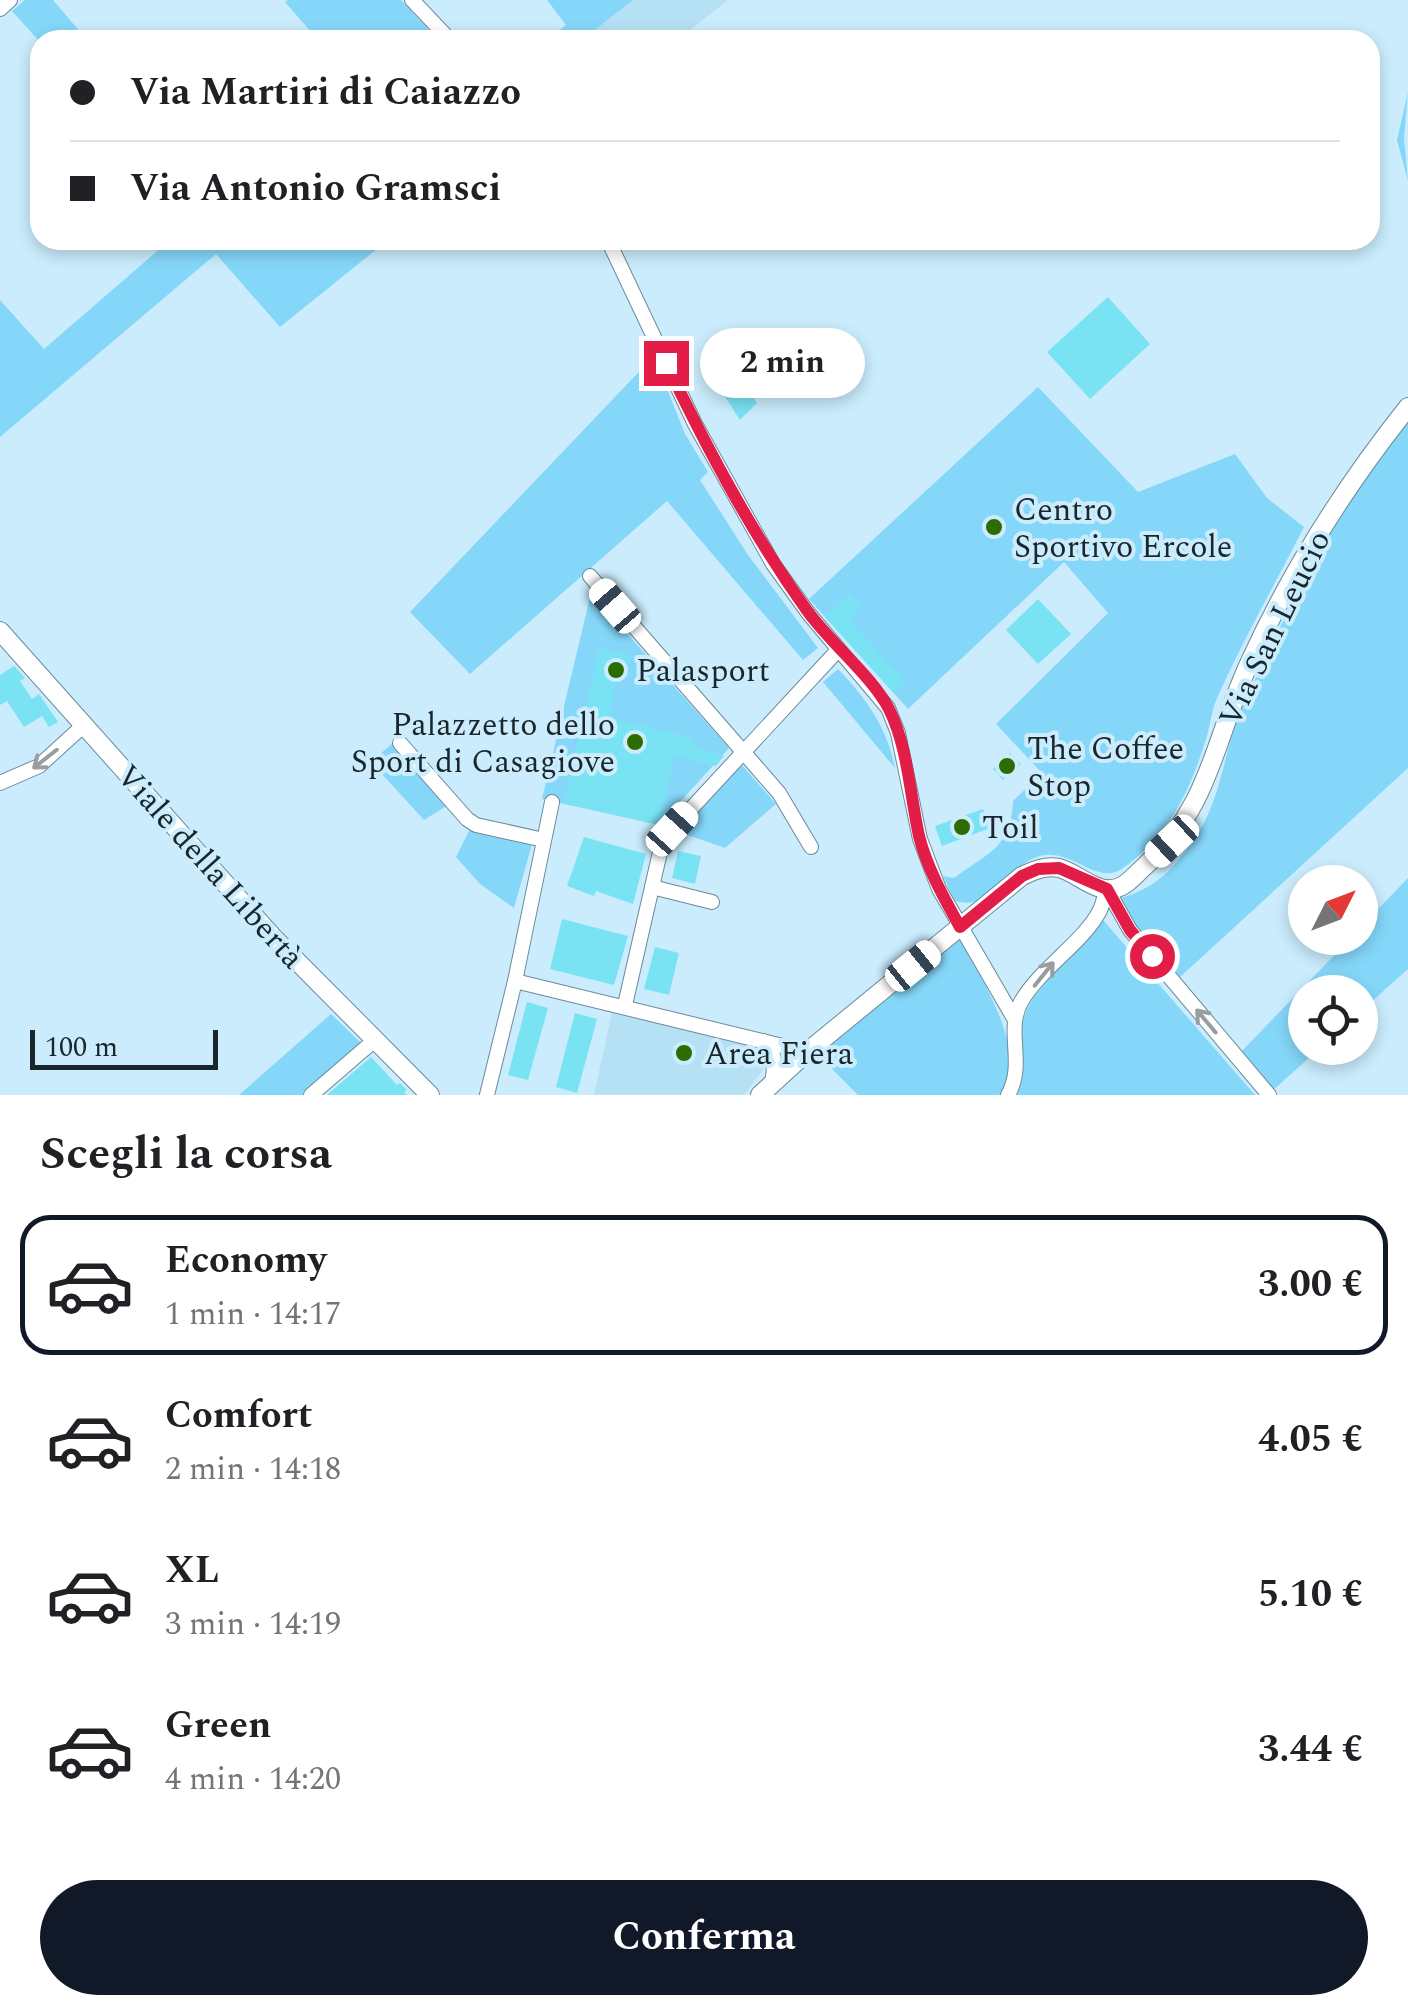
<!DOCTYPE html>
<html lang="it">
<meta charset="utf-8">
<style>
body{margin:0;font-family:Spectral,serif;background:#f6f6f6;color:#202124;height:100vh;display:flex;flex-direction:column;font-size:38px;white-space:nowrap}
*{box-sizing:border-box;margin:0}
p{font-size:32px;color:#757577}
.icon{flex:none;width:55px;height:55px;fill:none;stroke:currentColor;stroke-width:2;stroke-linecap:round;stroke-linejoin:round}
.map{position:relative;height:1095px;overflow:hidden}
.panel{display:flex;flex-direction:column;background:#fff;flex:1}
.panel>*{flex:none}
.guide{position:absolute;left:30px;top:30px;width:1350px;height:220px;border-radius:30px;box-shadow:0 5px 15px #0003;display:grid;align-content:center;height:220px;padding:0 40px;background:#fff}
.needle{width:65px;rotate:48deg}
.buttons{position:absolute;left:1288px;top:865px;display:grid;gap:20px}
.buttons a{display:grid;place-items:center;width:90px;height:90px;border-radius:50%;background:#fff;box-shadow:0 5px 15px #0003;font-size:50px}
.scale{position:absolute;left:30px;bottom:25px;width:188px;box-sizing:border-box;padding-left:10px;border:5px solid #19262b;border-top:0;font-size:28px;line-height:35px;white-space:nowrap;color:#19262b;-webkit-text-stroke:8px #caecfc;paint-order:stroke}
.end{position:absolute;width:45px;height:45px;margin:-22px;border:12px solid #e11d48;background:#fff;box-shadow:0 0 0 5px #fff}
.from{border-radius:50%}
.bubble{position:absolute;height:70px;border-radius:35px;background:#fff;box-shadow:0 5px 15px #0003;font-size:32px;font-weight:700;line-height:70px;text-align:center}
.car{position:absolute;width:30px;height:60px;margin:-30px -15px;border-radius:12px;box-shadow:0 0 8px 2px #0007;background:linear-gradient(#fff 24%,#345 0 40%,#fff 0 76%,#345 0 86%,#fff 0)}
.guide b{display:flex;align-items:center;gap:35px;height:95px;font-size:38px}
.guide b+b{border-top:2px solid #e0e0e0}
.guide i{width:25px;height:25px;background:#202124}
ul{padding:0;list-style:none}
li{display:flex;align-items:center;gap:30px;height:140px;margin:0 20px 15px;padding:0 20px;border:5px solid transparent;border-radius:30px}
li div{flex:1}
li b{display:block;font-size:38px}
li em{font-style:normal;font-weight:700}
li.selected{border-color:#111827}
li>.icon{width:90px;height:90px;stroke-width:1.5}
h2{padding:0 40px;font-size:45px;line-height:120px}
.primary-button{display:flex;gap:20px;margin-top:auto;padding:20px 40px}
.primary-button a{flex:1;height:115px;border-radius:60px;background:#111827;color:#fff;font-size:40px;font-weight:700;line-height:115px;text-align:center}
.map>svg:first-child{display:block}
.built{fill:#b6e0f3}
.green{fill:#85d7fa}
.building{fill:#79e3f4}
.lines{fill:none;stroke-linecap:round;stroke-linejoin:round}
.minor-casing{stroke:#6a8a98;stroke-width:16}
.tertiary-casing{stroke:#6a8a98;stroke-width:20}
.minor{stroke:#fff;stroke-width:14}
.tertiary{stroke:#fff;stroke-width:18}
.oneway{stroke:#989da0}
.route{stroke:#e11d48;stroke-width:12}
.poi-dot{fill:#2d6c00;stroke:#caecfc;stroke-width:4}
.labels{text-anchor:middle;stroke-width:8;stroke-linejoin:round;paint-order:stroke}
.poi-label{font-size:32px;fill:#19262b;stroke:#caecfc;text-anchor:start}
.street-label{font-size:32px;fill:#19262b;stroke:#caecfc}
</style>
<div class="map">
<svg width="1408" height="1095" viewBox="0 0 1408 1095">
<rect width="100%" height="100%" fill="#caecfc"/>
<g class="built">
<path d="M 633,0 L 728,0 L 677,40 L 582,40 Z"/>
<path d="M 612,1012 L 762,1049 L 767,1057 L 765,1067 L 744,1095 L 594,1095 Z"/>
</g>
<g class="green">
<path d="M 25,0 L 53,0 L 87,40 L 40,42 L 12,11 Z"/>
<path d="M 288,0 L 401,0 L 438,40 L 318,40 L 285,2 Z"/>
<path d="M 547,0 L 633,0 L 582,40 L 547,40 L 566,25 Z"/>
<path d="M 1408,92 L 1404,138 L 1408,181 L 1397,140 Z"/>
<path d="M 170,240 L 388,240 L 280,327 L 216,254 L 0,437 L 0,300 L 44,349 Z"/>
<path d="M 654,356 L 685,434 L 708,472 L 700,480 L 748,555 L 818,648 L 803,660 L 667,501 L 470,674 L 410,612 Z"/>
<path d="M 1038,387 L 1138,492 L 1235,454 L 1267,498 L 1304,527 C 1275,584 1243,640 1217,698 C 1211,712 1210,728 1205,742 C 1190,791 1167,838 1123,868 C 1095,889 1067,839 1030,860 C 1005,875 987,913 954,900 L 943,876 L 954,878 C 989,852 1011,848 1013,801 L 1042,773 L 996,724 L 1108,613 L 1064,562 L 908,709 L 809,599 Z"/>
<path d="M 1408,423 L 1408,768 L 1180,977 L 1130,918 L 1121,898 C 1160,887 1178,864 1200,830 C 1219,798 1223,763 1234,729 C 1244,700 1259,672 1272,645 C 1308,567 1350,487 1408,423 Z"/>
<path d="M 591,593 L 729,748 L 659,825 L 542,799 Z"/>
<path d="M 838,669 C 867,699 887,728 895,768 L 823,682 Z"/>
<path d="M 394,742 L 448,805 L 424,820 L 371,762 Z"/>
<path d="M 741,764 L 776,804 L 725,848 L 679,832 Z"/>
<path d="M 470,829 L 532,844 L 514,908 L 480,884 L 456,857 Z"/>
<path d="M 1408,878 L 1408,969 L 1360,1012 L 1360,992 L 1305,992 L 1305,1048 L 1320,1048 L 1272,1091 L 1239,1054 L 1351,938 L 1360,938 L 1360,928 Z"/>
<path d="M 1103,920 L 1255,1095 L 1017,1095 C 1030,1066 1018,1045 1024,1018 C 1030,991 1083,940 1103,920 Z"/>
<path d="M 959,936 C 979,977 1032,1051 999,1095 L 858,1095 L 816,1053 Z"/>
<path d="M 331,1014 L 362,1044 L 302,1095 L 239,1095 Z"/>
</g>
<g class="building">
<path d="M 1108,297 L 1150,344 L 1090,399 L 1047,352 Z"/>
<path d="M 740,376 L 757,403 L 740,420 L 722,392 Z"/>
<path d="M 850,594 L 861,608 L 849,619 L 905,682 L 893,692 L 825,617 Z"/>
<path d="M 1038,599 L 1071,634 L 1038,664 L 1006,630 Z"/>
<path d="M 599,648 L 631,656 L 627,674 L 618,672 L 608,718 L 689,737 L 697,747 L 724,756 L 716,766 L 675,756 L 659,825 L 564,803 Z"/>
<path d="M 14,666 L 25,678 L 20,681 L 32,699 L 39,694 L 58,722 L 49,727 L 42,716 L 24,727 L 7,701 L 0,705 L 0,675 Z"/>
<path d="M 1010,753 L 1021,764 L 1003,780 L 993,769 Z"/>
<path d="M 983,809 L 990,828 L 942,846 L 935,826 Z"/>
<path d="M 584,837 L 646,854 L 633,904 L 596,891 L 594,896 L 567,886 Z"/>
<path d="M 678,851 L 701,856 L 695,884 L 672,878 Z"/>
<path d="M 562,919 L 628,936 L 614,985 L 550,969 Z"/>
<path d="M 655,947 L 679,953 L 669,995 L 644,989 Z"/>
<path d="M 527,1002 L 548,1008 L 528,1080 L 508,1075 Z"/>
<path d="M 575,1013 L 597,1019 L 577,1093 L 556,1087 Z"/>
<path d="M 371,1057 L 397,1085 L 400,1083 L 407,1090 L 404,1092 L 406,1095 L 327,1095 Z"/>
</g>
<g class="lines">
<defs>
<g id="minor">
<path d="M 412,0 L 450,40"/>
<path d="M 0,9 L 10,0"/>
<path d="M 608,240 L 695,424 L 773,564 L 809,614 L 888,708 L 898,733 L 920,839 L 939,889 L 1015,1020"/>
<path d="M 590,576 L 779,793 L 811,847"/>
<path d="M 400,743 L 467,819 L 476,825 L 544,840"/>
<path d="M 0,783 L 39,766 L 84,725"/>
<path d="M 652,887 L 712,902"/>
<path d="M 1107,889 L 1130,930 L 1269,1095"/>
<path d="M 515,981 L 807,1052"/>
<path d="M 625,1005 L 663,839 L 838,650"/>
<path d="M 763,1041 C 778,1052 774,1068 772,1084"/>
<path d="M 311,1095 L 376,1039"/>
<path d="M 487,1095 L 515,981 L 552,802"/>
<path d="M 1008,1095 C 1026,1063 1005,1031 1021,1002 C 1039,970 1084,941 1099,912 C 1103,905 1104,896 1107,889"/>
</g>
<g id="tertiary">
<path d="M 0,631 L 272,936 L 430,1095"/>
<path d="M 760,1095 L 807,1052 L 1022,876 C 1033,871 1046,865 1059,868 C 1079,873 1099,898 1122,886 C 1130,882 1138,872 1145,866 C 1210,807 1214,741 1248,666 C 1290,573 1345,486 1408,407"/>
</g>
</defs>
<use href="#minor" class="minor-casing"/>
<use href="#tertiary" class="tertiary-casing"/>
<use href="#minor" class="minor"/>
<use href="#tertiary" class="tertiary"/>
</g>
<defs><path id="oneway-shaft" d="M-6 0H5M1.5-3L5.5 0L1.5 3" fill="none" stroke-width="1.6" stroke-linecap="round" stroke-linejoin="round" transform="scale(2.5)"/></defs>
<g class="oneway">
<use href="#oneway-shaft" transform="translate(45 759) rotate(142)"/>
<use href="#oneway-shaft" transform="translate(1044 974) rotate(-51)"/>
<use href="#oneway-shaft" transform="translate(1206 1021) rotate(-130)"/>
</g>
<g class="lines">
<path class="route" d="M 666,363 C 707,448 751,532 806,609 C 829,642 872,676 889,709 C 908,747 910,795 919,836 C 927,868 944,898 960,927 L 1022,876 L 1038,869 L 1059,868 L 1107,889 L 1130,930 L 1152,956"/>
</g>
<g class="poi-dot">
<circle cx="994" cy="527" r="10"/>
<circle cx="616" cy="670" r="10"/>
<circle cx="635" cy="742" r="10"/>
<circle cx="1007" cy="766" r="10"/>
<circle cx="962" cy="827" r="10"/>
<circle cx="684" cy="1053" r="10"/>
</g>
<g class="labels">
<g class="poi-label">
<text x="1014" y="520">Centro<tspan x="1014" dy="37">Sportivo Ercole</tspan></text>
<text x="636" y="681">Palasport</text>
<text x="615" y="735" text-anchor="end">Palazzetto dello<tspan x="615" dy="37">Sport di Casagiove</tspan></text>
<text x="1027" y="759">The Coffee<tspan x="1027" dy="37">Stop</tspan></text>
<text x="982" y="838">Toil</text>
<text x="704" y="1064">Area Fiera</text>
</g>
<g class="street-label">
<text transform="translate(1274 628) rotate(-64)" y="11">Via San Leucio</text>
<text transform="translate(211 866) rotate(48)" y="11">Viale della Libertà</text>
</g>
</g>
</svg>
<div class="buttons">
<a><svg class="needle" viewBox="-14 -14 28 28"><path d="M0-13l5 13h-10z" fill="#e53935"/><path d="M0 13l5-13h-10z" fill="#757577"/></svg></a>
<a><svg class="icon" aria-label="locate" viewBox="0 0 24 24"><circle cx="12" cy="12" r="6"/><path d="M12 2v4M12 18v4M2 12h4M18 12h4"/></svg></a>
</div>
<div class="scale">100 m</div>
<i class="end from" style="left:1152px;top:956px"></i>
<i class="end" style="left:666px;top:363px"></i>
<div class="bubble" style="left:700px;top:328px;width:165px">2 min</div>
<i class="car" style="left:615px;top:606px;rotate:319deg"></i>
<i class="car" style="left:672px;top:829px;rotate:42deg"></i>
<i class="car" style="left:1172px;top:841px;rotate:227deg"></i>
<i class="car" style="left:913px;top:966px;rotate:51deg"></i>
<div class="guide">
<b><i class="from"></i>Via Martiri di Caiazzo</b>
<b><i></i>Via Antonio Gramsci</b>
</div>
</div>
<section class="panel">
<h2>Scegli la corsa</h2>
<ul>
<li class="selected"><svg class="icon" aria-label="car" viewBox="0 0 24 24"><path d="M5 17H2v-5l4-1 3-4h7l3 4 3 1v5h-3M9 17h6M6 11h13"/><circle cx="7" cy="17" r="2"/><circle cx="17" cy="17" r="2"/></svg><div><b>Economy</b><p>1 min · 14:17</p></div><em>3.00 €</em></li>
<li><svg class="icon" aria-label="car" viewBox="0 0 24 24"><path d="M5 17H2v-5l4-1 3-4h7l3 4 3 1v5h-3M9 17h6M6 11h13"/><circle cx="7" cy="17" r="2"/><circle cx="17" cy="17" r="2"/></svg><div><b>Comfort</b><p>2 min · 14:18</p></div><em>4.05 €</em></li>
<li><svg class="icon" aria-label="car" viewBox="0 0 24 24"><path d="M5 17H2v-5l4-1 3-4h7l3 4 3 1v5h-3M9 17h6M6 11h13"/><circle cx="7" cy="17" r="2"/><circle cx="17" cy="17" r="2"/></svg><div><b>XL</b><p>3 min · 14:19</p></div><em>5.10 €</em></li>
<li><svg class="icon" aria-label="car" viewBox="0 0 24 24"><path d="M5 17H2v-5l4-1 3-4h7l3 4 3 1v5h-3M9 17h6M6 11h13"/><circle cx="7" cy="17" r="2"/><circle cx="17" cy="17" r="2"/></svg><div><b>Green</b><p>4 min · 14:20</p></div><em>3.44 €</em></li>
</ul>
<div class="primary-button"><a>Conferma</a></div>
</section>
